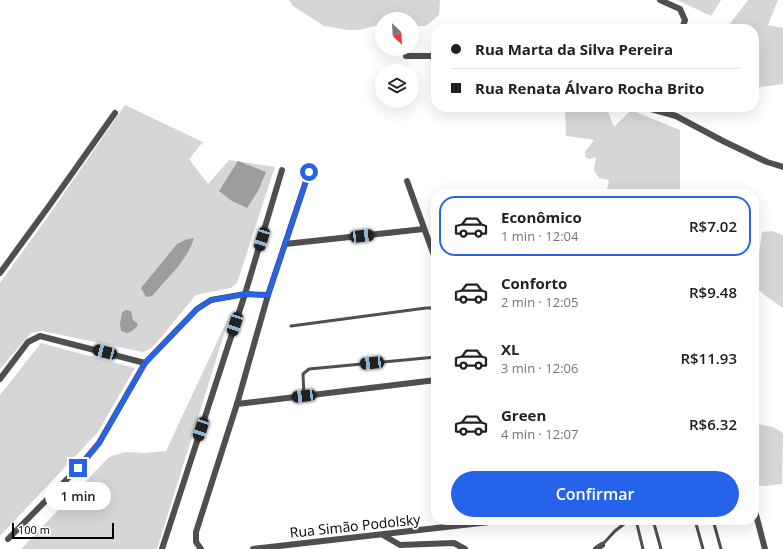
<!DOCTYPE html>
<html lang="pt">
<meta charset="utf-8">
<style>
body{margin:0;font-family:"Open Sans",sans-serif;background:#f2f2f2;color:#202124;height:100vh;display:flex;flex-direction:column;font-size:15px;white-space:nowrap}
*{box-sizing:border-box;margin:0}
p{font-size:13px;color:#757577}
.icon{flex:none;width:22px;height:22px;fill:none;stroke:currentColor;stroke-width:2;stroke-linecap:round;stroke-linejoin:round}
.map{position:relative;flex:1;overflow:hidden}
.drawer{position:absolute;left:431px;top:189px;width:328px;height:336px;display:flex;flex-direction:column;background:#fff;border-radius:16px;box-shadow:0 4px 16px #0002}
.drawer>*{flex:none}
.banner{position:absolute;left:431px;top:24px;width:328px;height:88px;border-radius:16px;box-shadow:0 4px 16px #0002;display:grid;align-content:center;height:88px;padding:0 20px;background:#fff}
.needle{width:26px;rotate:155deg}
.fabs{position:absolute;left:375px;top:12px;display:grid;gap:8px}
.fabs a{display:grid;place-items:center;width:44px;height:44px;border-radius:50%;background:#fff;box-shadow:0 4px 16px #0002;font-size:20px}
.scale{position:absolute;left:12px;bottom:10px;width:102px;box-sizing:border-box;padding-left:4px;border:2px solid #000;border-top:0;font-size:11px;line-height:14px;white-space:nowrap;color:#000;-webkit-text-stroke:3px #fff;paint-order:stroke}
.end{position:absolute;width:18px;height:18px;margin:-9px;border:5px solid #2563eb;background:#fff;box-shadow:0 0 0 2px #fff}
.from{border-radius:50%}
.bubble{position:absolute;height:28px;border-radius:14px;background:#fff;box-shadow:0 4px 16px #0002;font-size:13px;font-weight:600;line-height:28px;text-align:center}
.car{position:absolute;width:12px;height:24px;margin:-12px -6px;border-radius:5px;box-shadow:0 0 3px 1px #0007;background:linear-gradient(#222 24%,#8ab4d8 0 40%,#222 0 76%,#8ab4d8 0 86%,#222 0)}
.banner b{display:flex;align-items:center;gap:14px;height:38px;font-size:15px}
.banner b+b{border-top:1px solid #e0e0e0}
.banner i{width:10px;height:10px;background:#202124}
ul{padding:7px 0 0;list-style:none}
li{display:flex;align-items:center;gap:12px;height:60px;margin:0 8px 6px;padding:0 12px;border:2px solid transparent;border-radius:16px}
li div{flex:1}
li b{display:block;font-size:15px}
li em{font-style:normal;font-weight:600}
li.on{border-color:#2563eb}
li>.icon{width:36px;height:36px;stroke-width:1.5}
.action{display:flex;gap:8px;margin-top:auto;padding:8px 20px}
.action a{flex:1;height:46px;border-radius:24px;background:#2563eb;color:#fff;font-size:16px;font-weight:600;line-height:46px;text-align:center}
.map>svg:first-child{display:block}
.green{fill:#d6d6d6}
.water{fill:#9d9d9d}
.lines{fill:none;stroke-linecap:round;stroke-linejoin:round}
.lane{stroke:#4f4f4f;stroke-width:3}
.street{stroke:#4f4f4f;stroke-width:6}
.route{stroke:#2563eb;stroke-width:5}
.labels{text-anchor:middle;stroke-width:3.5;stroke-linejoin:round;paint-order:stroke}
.street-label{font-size:14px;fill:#000;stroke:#fff}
</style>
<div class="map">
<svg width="783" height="549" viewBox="0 0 783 549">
<rect width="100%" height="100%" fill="#fff"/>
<g class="green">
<path d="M 289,0 L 440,0 L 439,15 L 426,26 L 412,26 L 412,19 L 382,19 L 382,24 L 359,30 L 348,30 L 324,26 L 293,6 Z"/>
<path d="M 677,0 L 721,0 L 711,16 Z"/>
<path d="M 748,0 L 778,0 L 768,25 L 783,28 L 783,84 L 754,88 L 754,29 L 726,29 Z"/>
<path d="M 125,105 L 203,142 L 189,159 L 208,184 L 229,160 L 275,167 L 237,283 L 231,288 L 196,295 L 157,342 L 150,349 L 143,352 L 42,331 L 31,333 L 0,369 L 0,283 L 49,215 Z"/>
<path d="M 565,107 L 606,107 L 614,127 L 631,110 L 680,130 L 680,194 L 606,194 L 609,180 L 599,178 L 594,170 L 596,157 L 589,159 L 585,157 L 585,152 L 594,140 L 566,136 Z"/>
<path d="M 772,231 L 783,235 L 783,308 L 763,294 L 754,284 L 754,267 L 759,254 L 762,232 Z"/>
<path d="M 231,312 L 157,549 L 21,549 L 109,457 L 125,452 L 145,453 L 166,451 Z"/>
<path d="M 41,343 L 135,368 L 98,432 L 0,536 L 0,395 Z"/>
<path d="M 754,423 L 773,427 L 783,433 L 782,484 L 765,486 L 754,485 Z"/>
</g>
<g class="water">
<path d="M 238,161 L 266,172 L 258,191 L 247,208 L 232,201 L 219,191 Z"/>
<path d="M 194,238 C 187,261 167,278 152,296 L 146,297 L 141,288 L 177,244 L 185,240 Z"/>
<path d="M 126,310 L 131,311 L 133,320 L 138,324 C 136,329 133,331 127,333 L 121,331 L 120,323 L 122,313 Z"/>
</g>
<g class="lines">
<g class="lane">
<path d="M 291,326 L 426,308 L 432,308 L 436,312"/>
<path d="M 304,396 L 303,374 L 309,369 L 436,357"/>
<path d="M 636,520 L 643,549"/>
<path d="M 653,520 L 661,549"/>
<path d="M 695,520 L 703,549"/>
<path d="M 713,520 L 721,549"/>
<path d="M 602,545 L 615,531 L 629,520"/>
</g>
<g class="street">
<path d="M 660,0 L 680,9 L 685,20 L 682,29"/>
<path d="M 406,56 L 436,56"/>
<path d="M 644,107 L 676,116 L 723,141 L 767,162 L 783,167"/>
<path d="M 407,181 L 436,261"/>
<path d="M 285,244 L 424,229"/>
<path d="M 0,273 L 49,206 L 115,113"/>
<path d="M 0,379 L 28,342 L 40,336 L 145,363"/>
<path d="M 237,404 L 436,380"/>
<path d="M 754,507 L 765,549"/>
<path d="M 383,535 L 400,545 L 454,543 L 465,549"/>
<path d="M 8,539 L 78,468 L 99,443 L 145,363 L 197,309 L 211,300 L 245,294 L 268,295"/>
<path d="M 162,549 L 245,294 L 282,170"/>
<path d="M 201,549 L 196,542 L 196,532 L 237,404 L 268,295 L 309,172"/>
<path d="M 253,549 L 507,520"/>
<path d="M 596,549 L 602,545"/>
</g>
</g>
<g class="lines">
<path class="route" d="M 78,468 L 99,443 L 145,363 L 197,309 L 211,300 L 245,294 L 268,295 L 309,172"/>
</g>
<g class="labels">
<g class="street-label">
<text transform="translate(355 526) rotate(-6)" y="5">Rua Simão Podolsky</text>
</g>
</g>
</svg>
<div class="fabs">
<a><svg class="needle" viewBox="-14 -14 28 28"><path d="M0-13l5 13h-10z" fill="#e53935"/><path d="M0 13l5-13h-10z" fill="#757577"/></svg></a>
<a><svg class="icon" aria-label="layers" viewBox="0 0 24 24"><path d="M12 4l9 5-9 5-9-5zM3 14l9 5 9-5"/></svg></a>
</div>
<div class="scale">100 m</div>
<i class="end from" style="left:309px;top:172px"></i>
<i class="end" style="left:78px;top:468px"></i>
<div class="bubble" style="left:45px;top:482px;width:66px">1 min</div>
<i class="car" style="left:362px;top:236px;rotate:84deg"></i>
<i class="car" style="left:262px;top:239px;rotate:197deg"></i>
<i class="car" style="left:235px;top:324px;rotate:198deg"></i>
<i class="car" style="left:105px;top:352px;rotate:285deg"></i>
<i class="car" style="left:372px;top:363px;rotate:264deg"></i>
<i class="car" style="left:304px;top:396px;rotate:263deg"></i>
<i class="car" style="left:201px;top:429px;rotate:198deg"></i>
<div class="banner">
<b><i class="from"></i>Rua Marta da Silva Pereira</b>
<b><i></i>Rua Renata Álvaro Rocha Brito</b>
</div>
<section class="drawer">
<ul>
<li class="on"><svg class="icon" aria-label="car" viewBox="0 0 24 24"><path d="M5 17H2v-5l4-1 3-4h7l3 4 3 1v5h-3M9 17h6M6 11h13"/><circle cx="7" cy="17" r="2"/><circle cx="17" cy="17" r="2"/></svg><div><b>Econômico</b><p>1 min · 12:04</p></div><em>R$7.02</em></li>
<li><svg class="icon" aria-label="car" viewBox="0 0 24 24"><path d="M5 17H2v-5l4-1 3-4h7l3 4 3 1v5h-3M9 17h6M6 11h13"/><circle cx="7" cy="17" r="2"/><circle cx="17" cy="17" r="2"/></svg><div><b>Conforto</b><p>2 min · 12:05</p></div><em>R$9.48</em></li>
<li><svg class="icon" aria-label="car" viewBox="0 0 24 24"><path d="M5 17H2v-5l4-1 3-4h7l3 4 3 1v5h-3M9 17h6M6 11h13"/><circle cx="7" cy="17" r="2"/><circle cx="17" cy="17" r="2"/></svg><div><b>XL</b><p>3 min · 12:06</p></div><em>R$11.93</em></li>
<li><svg class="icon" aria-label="car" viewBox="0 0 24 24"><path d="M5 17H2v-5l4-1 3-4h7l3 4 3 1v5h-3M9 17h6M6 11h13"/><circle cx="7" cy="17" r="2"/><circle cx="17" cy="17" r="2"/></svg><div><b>Green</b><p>4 min · 12:07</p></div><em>R$6.32</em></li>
</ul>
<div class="action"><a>Confirmar</a></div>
</section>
</div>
